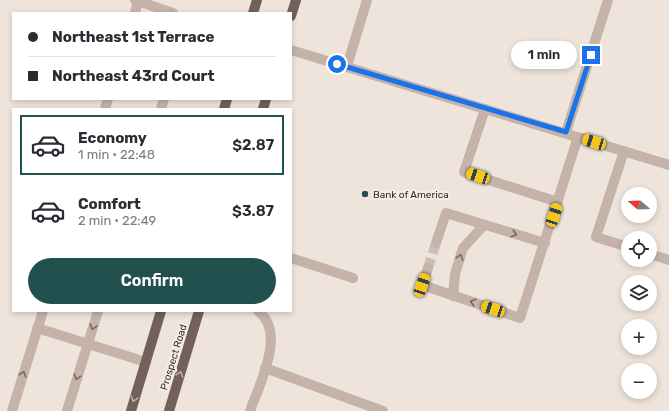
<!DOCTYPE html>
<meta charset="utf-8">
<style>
body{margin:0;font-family:Rubik,sans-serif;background:#f7f7f7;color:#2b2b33;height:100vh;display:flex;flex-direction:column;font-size:15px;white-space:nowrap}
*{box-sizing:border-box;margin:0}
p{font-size:13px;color:#7c7c81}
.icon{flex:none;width:22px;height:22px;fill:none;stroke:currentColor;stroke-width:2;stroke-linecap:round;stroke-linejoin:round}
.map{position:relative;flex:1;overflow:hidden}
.panel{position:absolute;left:12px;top:108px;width:280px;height:204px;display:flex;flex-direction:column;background:#fff;border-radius:0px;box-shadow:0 2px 6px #0003}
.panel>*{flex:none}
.hud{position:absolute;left:12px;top:12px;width:280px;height:88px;border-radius:0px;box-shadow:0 2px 6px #0003;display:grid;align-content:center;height:88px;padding:0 16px;background:#fff}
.needle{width:26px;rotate:289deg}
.fabs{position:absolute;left:621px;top:187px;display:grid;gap:8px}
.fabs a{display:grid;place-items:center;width:36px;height:36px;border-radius:50%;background:#fff;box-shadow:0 2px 6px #0003;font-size:20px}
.end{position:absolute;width:18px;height:18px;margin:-9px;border:5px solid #1a73e8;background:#fff;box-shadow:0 0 0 2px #fff}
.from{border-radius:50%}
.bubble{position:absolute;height:28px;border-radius:14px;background:#fff;box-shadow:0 2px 6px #0003;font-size:13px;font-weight:600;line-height:28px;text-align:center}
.car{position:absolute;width:12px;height:24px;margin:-12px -6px;border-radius:5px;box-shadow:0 0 3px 1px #0007;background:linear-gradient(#f5c518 24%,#345 0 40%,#f5c518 0 76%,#345 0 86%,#f5c518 0)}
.hud b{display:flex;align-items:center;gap:14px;height:38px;font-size:15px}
.hud b+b{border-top:1px solid #e1e1e2}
.hud i{width:10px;height:10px;background:#2b2b33}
ul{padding:7px 0 0;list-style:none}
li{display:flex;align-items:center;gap:12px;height:60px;margin:0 8px 6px;padding:0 8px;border:2px solid transparent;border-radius:0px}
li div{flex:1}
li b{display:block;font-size:15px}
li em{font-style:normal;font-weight:600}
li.active{border-color:#22504e}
li>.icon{width:36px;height:36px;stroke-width:1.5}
.action{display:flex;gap:8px;margin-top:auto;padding:8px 16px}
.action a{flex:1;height:46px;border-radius:24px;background:#22504e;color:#fff;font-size:16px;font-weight:600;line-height:46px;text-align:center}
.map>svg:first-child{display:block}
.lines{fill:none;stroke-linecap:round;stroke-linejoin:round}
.minor-tunnel{stroke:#c9bfb7;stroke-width:10;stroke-dasharray:10 5;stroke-linecap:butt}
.minor{stroke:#c5b3a9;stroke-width:10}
.major{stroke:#73605b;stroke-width:10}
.oneway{stroke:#756862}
.oneway2{stroke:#bcaea8}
.route{stroke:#1a73e8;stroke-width:5}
.poi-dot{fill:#22504e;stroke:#f7eee7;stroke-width:1.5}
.labels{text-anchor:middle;stroke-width:4;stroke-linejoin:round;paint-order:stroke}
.poi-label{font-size:10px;fill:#332a28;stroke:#f7eee7;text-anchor:start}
.street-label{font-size:10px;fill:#332a28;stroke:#f7eee7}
</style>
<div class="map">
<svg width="669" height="411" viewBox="0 0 669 411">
<rect width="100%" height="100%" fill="#eee4db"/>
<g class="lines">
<path class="minor-tunnel" d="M 428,268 L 436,243"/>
<g class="minor">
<path d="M 135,0 L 173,13"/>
<path d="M 135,13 L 138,1"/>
<path d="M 291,50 L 669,165"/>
<path d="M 347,66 L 367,0"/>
<path d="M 105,109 L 108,99"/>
<path d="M 161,109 L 164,99"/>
<path d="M 485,109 L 464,172 L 558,202"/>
<path d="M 566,132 L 608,0"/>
<path d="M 624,151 L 596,237 L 628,247"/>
<path d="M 436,243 L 446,213 L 545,243"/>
<path d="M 650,254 L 669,260"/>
<path d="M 291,258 L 353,278"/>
<path d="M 428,268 L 422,285 L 520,318 L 578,137"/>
<path d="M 453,296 L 455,274 L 463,248 L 484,225"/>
<path d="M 37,328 L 146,362"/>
<path d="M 265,368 L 383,411"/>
<path d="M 12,411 L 43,311"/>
<path d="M 67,411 L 98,311"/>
<path d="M 250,411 C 259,385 287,332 258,311"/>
</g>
<g class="major">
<path d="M 253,13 L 257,0"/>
<path d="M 291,16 L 296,0"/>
<path d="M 224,109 L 227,99"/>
<path d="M 263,109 L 266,99"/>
<path d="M 131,411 L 161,311"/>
<path d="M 169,411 L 199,311"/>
</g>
</g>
<defs><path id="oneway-chevron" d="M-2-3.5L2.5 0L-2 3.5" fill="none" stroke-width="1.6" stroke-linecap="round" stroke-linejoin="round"/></defs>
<g class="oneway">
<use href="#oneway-chevron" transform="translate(514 234) rotate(17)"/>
<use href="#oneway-chevron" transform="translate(460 257) rotate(-73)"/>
<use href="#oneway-chevron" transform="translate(473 302) rotate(-162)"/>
<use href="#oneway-chevron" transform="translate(93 327) rotate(107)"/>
<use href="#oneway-chevron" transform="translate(23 374) rotate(-73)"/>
<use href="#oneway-chevron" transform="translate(77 377) rotate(107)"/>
</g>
<g class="oneway2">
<use href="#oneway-chevron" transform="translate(180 374) rotate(-73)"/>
<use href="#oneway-chevron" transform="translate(134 399) rotate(107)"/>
</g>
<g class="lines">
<path class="route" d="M 337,64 L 566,132 L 591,55"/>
</g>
<circle class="poi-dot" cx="365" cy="194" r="4"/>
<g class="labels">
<g class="poi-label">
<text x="373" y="198">Bank of America</text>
</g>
<g class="street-label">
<text transform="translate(173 357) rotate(-73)" y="4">Prospect Road</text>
</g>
</g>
</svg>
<div class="fabs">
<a><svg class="needle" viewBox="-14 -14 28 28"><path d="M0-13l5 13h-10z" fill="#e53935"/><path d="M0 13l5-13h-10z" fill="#7c7c81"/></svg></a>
<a><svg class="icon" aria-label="locate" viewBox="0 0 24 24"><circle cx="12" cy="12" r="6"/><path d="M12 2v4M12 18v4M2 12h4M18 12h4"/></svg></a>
<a><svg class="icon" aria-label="layers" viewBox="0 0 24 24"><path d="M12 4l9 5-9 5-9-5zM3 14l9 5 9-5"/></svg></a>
<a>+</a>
<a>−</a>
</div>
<i class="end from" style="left:337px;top:64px"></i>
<i class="end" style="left:591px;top:55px"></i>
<div class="bubble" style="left:511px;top:41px;width:66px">1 min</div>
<i class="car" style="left:594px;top:142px;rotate:287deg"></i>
<i class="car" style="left:478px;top:176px;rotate:288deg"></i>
<i class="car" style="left:554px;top:215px;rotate:18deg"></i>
<i class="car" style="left:422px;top:285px;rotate:19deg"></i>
<i class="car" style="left:493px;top:309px;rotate:288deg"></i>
<div class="hud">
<b><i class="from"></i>Northeast 1st Terrace</b>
<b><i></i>Northeast 43rd Court</b>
</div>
<section class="panel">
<ul>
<li class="active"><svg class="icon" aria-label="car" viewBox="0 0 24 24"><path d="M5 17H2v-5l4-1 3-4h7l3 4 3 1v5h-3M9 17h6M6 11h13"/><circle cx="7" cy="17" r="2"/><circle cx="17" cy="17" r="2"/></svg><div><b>Economy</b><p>1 min · 22:48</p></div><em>$2.87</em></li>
<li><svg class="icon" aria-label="car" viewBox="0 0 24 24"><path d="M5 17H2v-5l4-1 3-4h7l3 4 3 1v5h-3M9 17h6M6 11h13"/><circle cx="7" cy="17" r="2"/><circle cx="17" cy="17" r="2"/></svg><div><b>Comfort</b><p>2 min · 22:49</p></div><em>$3.87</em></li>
</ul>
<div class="action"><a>Confirm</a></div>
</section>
</div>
